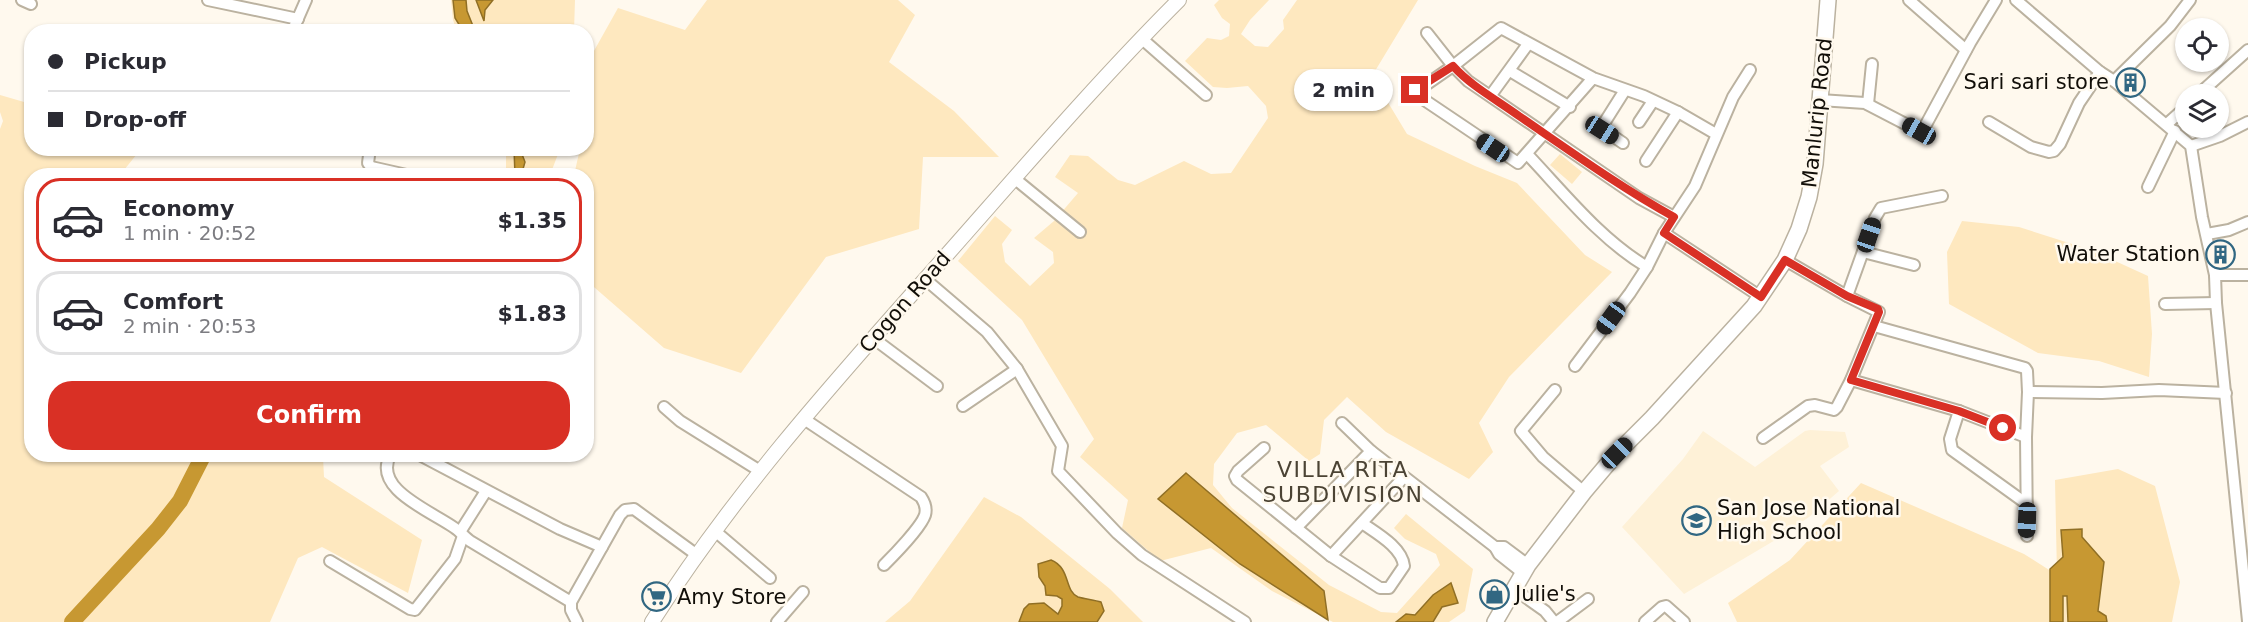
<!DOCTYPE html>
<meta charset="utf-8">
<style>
body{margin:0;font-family:"DejaVu Sans",sans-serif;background:#f2f2f3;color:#2b2b33;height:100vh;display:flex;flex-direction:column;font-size:22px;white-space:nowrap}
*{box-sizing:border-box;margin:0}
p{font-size:20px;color:#7c7c81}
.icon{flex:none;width:33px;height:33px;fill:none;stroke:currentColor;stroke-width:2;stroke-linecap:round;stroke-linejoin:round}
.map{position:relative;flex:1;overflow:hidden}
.details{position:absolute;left:24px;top:168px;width:570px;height:294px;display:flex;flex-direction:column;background:#fff;border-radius:24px;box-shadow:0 2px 4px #0004}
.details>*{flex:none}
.banner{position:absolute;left:24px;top:24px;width:570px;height:132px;border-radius:24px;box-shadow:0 2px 4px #0004;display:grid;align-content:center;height:132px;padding:0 24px;background:#fff}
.fabs{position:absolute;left:2175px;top:18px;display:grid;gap:12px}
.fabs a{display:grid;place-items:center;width:54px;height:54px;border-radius:50%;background:#fff;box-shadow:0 2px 4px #0004;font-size:30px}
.end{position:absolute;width:27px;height:27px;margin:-14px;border:8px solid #d93025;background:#fff;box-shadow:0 0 0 3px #fff}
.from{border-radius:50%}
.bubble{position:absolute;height:42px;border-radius:21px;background:#fff;box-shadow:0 2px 4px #0004;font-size:20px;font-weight:700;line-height:42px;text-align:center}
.car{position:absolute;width:18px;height:36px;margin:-18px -9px;border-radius:8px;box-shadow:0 0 4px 2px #0007;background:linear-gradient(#222 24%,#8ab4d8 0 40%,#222 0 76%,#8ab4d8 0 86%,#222 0)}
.banner b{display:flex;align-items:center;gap:21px;height:57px;font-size:22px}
.banner b+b{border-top:2px solid #e1e1e2}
.banner i{width:15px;height:15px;background:#2b2b33}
ul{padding:10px 0 0;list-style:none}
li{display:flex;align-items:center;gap:18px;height:84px;margin:0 12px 9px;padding:0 12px;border:3px solid #e1e1e2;border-radius:24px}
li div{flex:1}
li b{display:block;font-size:22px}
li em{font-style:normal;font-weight:700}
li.active{border-color:#d93025}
li>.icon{width:54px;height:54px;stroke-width:1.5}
.action{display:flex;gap:12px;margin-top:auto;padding:12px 24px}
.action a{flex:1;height:69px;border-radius:24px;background:#d93025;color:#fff;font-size:24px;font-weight:700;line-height:69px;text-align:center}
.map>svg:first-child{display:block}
.built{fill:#fef1d7}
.green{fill:#fee8bf}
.water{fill:#c79832;stroke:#906f25;stroke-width:1.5}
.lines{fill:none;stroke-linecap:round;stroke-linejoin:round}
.river{stroke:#c79832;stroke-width:16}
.minor-casing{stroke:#bbb2a0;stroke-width:14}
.tertiary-casing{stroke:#bbb2a0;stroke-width:16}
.secondary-casing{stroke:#bbb2a0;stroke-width:18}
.minor{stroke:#fff;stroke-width:10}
.tertiary{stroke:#fff;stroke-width:14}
.secondary{stroke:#fff;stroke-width:15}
.route{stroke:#d93025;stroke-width:8}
.labels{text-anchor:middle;stroke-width:5;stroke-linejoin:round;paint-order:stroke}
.poi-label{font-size:21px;fill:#110e08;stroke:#fff9ee;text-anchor:start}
.street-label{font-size:21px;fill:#110e08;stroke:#fff9ee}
.neighbourhood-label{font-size:22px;letter-spacing:1.5px;fill:#4b4334;stroke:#fff9ee}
</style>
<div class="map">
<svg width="2248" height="622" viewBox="0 0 2248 622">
<rect width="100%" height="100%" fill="#fff9ee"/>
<path class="built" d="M 1810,430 L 1845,432 L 1849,447 L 1820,466 L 1839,491 L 1809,517 L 1777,539 L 1684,594 L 1622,527 L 1683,459 L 1703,431 L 1755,467 L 1805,431 Z"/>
<g class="green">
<path d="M 451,0 L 575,0 L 574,31 L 457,31 L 453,20 Z"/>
<path d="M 707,0 L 898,0 L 915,15 L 889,62 L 954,111 L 999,157 L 923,157 L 919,229 L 826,257 L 741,373 L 664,348 L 587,281 L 586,176 L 574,175 L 580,149 L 586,148 L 587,104 L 590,58 L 618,8 L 685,30 Z"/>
<path d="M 1219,0 L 1269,0 L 1250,20 L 1241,34 L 1255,46 L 1268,47 L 1284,29 L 1283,20 L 1297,0 L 1418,0 L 1372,76 L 1407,134 L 1475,166 L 1517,183 L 1585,255 L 1612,272 L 1509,377 L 1479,423 L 1493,452 L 1469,479 L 1386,432 L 1347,397 L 1324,420 L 1320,454 L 1309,461 L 1266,425 L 1237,433 L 1214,464 L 1213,485 L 1232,508 L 1329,585 L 1381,612 L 1397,613 L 1440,565 L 1436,554 L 1405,539 L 1394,528 L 1406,514 L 1473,569 L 1465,611 L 1449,622 L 1333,622 L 1272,591 L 1211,548 L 1160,561 L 1122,528 L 1128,500 L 1080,457 L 1094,439 L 1022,320 L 958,261 L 995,216 L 1012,230 L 1002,244 L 1005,262 L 1030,286 L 1054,263 L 1053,252 L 1034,238 L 1054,221 L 1078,193 L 1055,177 L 1070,155 L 1088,156 L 1118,180 L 1135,185 L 1184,161 L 1211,174 L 1231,173 L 1268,118 L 1266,106 L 1248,86 L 1227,88 L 1213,87 L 1185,61 L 1207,38 L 1221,40 L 1229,36 L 1230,24 L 1222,18 L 1214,5 Z"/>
<path d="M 0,95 L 31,104 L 32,148 L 141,149 L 120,175 L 32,176 L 32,454 L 318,455 L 323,457 L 324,477 L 422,540 L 408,593 L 322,547 L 298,558 L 270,622 L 0,622 L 0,129 L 3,121 L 0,112 Z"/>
<path d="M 506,149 L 560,149 L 550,175 L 506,176 Z"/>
<path d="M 1560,154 L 1582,172 L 1572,184 L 1550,165 Z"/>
<path d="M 1962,221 L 2019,227 L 2091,250 L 2148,276 L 2152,334 L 2149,377 L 2099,361 L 2038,353 L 1949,304 L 1947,252 Z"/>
<path d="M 2118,469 L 2155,486 L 2180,582 L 2172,622 L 1737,622 L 1728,603 L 1790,560 L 1861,483 L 2024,554 L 2057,575 L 2055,480 Z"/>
<path d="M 984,497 L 1021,517 L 1110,589 L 1143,622 L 885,622 L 910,601 Z"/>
</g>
<g class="water">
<path d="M 453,0 L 466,0 L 467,11 L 475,31 L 463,31 L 455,18 Z"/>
<path d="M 476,0 L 493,0 L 485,10 L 484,21 Z"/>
<path d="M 514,149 L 520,149 L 525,162 L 523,169 L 525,175 L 515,175 Z"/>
<path d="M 1186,473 L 1324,591 L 1328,620 L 1240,564 L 1158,499 Z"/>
<path d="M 2082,529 L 2082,537 L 2104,562 L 2098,611 L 2106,616 L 2107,622 L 2068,622 L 2067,596 L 2063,596 L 2063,622 L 2050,622 L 2050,569 L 2063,557 L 2061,530 Z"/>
<path d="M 1051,560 C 1071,568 1064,591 1078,597 C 1085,599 1094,600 1101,602 L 1104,611 L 1097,622 L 1019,622 L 1024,609 L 1029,604 L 1044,603 L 1058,614 L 1062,606 L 1062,599 L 1057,596 L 1046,595 L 1045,586 L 1039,577 L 1038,564 Z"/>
<path d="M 1451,583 L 1458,603 L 1442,607 L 1433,622 L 1396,622 L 1406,614 L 1415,615 L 1433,595 Z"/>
</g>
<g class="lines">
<path class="river" d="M 72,622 L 158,529 L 180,501 L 204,454"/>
<defs>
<g id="minor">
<path d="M 22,0 L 31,4"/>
<path d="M 208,0 L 298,19"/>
<path d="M 1909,0 L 1966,50"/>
<path d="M 2016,0 L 2100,72 L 2114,81 L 2191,146 L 2202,217 L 2215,275 L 2216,303 L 2248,621"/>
<path d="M 292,32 L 306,0"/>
<path d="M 1427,33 L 1453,66 L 1468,81 L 1639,198 L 1674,217"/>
<path d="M 1141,38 L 1206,95"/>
<path d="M 1510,71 L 1570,107"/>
<path d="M 1593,78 L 1518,163 L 1414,93 L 1453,66 L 1501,28 L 1593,78 L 1644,96 L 1678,112 L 1716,134"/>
<path d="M 2114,81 L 2170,26 L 2190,0"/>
<path d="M 2199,94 L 2248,50"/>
<path d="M 1491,95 L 1528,44"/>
<path d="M 1820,100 L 1865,103 L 1919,131 L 1923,130 L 1970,43 L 1996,0"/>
<path d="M 1868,104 L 1872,64"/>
<path d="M 1639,122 L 1653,101"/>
<path d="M 1989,122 L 2031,147 L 2049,152 L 2054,151 L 2060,144 L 2079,103 L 2100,72"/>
<path d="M 2167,124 L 2186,107"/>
<path d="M 1623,143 L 1601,128 L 1625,90"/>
<path d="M 2191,146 L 2220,136 L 2248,122"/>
<path d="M 370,148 L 368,163 L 371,167 L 411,176"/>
<path d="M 1527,154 C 1564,193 1600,239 1647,267"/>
<path d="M 1646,161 L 1678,112"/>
<path d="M 1014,178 L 1080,232"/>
<path d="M 2148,187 L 2175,131"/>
<path d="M 1664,233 L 1761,297"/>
<path d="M 2207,234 L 2229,230 L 2248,222"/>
<path d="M 1863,252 L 1914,265"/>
<path d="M 2215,275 L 2248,275"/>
<path d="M 925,279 L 987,332 L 1017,369 L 1062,446 L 1058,471 L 1117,533 L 1142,555 L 1245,622"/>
<path d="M 1847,296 L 1875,218 L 1881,208 L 1942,196"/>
<path d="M 2165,304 L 2216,303"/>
<path d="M 873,338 L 937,386"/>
<path d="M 1575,366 L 1630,293 L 1647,267 L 1664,233 L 1695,186 L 1733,97 L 1750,70"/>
<path d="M 1851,380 L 1959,411 L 2026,437 L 2028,392 L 2027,371 L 2025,368 L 1874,326"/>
<path d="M 1555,390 L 1521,431 L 1543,457 L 1584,492"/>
<path d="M 2028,392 L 2102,393 L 2159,390 L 2226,393"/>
<path d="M 963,406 L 1017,369"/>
<path d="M 664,407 L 680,421 L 760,471"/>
<path d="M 1959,411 L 1950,439 L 1952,450 L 2027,504"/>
<path d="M 804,419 L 921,497 C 925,503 927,508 925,515 C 921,527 894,555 884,565"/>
<path d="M 1342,423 L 1371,451 L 1495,547 L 1499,554 L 1523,573"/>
<path d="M 2026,437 L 2027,536"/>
<path d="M 1763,438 L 1808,406 L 1815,405 L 1834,410 L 1837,407 L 1851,380 L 1879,312 L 1847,296 L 1785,260"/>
<path d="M 1264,448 L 1238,471 L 1235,476 L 1237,480 L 1331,556 L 1380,588 L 1389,588 L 1404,566 C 1402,547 1376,533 1362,523"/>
<path d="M 391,454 C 369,491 440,514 460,532 C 463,535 466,538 470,541 L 571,602"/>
<path d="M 418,454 L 560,529 L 602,547"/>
<path d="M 1296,528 L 1371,451"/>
<path d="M 715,531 L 770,578"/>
<path d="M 460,532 L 486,491"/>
<path d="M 1495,547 L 1504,547 L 1528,565"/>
<path d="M 1331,556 L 1404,477"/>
<path d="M 330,561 L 410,609 L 415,610 L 455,559 L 463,536"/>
<path d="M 1514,589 L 1545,611 L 1554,622"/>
<path d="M 577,622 L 571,610 L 571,602 L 620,515 L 625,510 L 634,509 L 697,555"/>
<path d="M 777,622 L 803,592"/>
<path d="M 1557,622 L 1588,599"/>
<path d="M 1645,622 L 1662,607 L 1666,606 L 1684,622"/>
</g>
<path id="tertiary" d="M 652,622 C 735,491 841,374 944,258 C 1021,171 1097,82 1179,0"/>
<path id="secondary" d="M 1495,622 L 1528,565 L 1584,492 L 1617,453 L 1652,418 L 1754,306 L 1785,260 L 1799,229 L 1809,197 L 1815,164 L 1828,0"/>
</defs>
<use href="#minor" class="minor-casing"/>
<use href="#tertiary" class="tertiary-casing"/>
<use href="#secondary" class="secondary-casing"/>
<use href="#minor" class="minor"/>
<use href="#tertiary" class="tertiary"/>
<use href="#secondary" class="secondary"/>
</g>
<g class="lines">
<path class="route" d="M 1415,90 L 1453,66 C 1471,86 1497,100 1519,116 C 1570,151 1620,187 1674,217 L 1664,233 L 1761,297 L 1785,260 L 1847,296 L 1878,309 L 1879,312 L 1851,380 L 1959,411 L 2003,428"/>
</g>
<defs>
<symbol id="building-ring" viewBox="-11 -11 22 22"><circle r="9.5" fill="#fff9ee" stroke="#316782" stroke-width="1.5"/><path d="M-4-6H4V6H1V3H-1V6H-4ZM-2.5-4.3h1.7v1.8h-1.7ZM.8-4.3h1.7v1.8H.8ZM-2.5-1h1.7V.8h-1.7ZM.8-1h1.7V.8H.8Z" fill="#316782"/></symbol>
<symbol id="school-ring" viewBox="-11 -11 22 22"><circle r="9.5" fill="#fff9ee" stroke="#316782" stroke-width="1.5"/><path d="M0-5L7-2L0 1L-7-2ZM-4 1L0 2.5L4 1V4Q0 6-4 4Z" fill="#316782"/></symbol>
<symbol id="shop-ring" viewBox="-11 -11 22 22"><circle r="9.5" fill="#fff9ee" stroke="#316782" stroke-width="1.5"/><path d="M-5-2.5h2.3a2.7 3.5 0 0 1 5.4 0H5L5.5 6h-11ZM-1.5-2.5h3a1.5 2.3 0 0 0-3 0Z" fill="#316782"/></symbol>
<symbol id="supermarket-ring" viewBox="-11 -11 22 22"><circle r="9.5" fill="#fff9ee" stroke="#316782" stroke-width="1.5"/><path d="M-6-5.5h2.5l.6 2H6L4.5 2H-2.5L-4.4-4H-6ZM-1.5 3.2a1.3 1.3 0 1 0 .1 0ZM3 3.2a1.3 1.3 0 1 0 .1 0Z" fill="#316782"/></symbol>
</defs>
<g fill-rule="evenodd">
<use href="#building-ring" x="2114" y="66" width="33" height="33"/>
<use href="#building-ring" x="2204" y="238" width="33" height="33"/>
<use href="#school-ring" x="1680" y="504" width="33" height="33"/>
<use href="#shop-ring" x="1478" y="578" width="33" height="33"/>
<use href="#supermarket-ring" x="640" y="580" width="33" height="33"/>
</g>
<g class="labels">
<g class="poi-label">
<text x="2109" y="89" text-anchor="end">Sari sari store</text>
<text x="2200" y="261" text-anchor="end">Water Station</text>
<text x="1717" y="515">San Jose National<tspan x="1717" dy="24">High School</tspan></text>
<text x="1515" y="601">Julie's</text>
<text x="677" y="604">Amy Store</text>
</g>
<g class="street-label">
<text transform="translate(1817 113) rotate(-84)" y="7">Manlurip Road</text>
<text transform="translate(905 302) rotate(-49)" y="7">Cogon Road</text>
</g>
<g class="neighbourhood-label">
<text x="1343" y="477">VILLA RITA<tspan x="1343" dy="25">SUBDIVISION</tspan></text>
</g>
</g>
</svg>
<div class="fabs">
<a><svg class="icon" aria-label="locate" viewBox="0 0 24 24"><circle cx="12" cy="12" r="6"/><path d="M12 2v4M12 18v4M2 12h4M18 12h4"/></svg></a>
<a><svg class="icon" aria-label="layers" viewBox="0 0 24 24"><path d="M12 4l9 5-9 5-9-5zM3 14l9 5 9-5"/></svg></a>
</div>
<i class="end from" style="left:2003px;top:428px"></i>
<i class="end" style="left:1415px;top:90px"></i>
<div class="bubble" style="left:1294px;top:69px;width:99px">2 min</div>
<i class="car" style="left:1602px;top:130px;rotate:122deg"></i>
<i class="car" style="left:1919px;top:131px;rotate:299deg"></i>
<i class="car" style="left:1493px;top:148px;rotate:304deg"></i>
<i class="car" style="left:1869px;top:235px;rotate:19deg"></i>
<i class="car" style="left:1611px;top:318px;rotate:216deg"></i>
<i class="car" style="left:1617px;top:453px;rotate:45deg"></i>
<i class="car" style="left:2027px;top:520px;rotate:182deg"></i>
<div class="banner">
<b><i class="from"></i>Pickup</b>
<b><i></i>Drop-off</b>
</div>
<section class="details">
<ul>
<li class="active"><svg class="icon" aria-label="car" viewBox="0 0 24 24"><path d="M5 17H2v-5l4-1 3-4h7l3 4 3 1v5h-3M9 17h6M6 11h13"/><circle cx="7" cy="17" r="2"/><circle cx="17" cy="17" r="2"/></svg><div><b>Economy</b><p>1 min · 20:52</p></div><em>$1.35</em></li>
<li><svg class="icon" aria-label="car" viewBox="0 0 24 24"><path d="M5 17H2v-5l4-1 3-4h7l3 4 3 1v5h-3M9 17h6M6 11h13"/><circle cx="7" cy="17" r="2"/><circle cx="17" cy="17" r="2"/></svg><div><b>Comfort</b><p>2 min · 20:53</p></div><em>$1.83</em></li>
</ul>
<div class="action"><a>Confirm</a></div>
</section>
</div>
